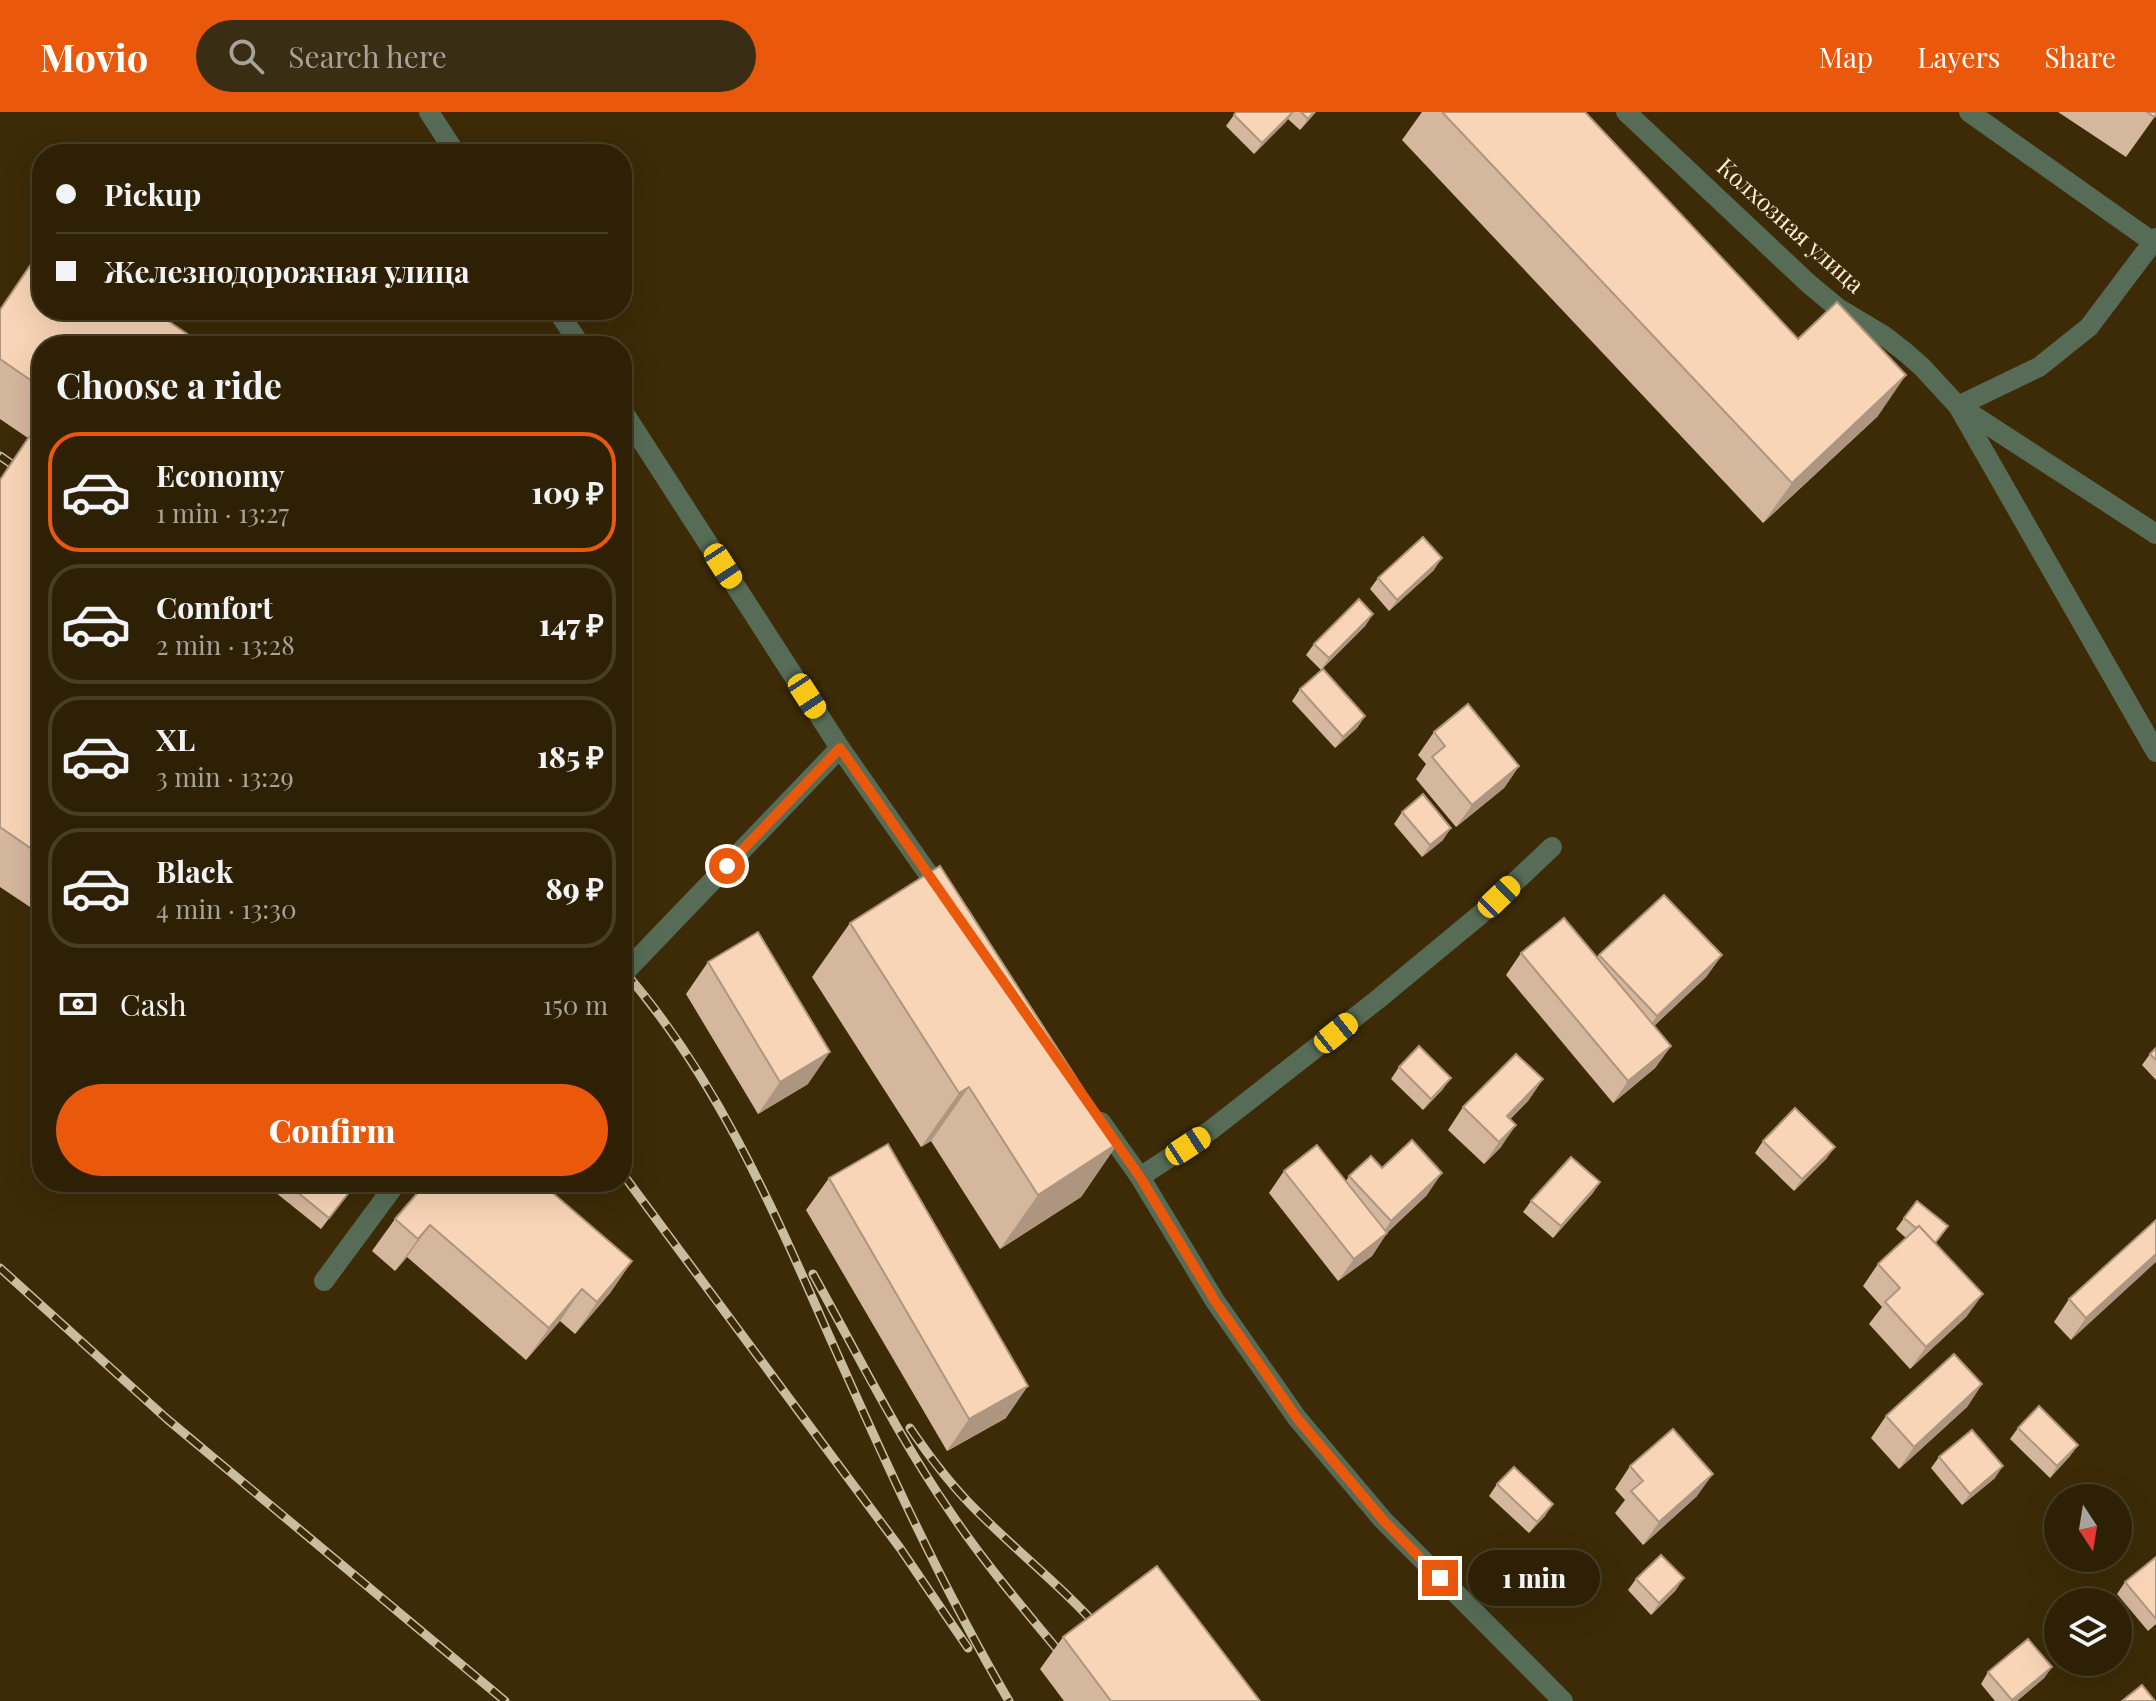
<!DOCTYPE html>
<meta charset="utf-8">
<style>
body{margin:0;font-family:"Playfair Display",serif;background:#392d13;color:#f1f3f6;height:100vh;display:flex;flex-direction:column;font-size:30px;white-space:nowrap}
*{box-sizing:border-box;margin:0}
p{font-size:26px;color:#a7a39a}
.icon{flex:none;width:44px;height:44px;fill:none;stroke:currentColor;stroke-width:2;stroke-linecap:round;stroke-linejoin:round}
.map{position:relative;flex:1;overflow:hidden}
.panel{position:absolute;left:32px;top:224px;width:600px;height:856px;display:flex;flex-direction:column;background:#2d2004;border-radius:32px;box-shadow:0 8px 32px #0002,0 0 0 2px #483e26}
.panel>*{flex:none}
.guide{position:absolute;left:32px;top:32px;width:600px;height:176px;border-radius:32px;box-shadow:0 8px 32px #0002,0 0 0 2px #483e26;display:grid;align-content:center;height:176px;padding:0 24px;background:#2d2004}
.needle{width:52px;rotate:168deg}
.tools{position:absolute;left:2044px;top:1372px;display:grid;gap:16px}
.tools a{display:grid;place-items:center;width:88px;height:88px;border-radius:50%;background:#2d2004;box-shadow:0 8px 32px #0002,0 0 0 2px #483e26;font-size:40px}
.end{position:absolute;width:36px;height:36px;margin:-18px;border:10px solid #ea580c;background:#fff;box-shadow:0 0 0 4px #fff}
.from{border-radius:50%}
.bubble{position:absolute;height:56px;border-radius:28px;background:#2d2004;box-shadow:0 8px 32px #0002,0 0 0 2px #483e26;font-size:26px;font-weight:800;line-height:56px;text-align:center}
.car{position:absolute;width:24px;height:48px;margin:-24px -12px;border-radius:10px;box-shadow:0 0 6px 2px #0007;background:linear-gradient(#f5c518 24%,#345 0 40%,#f5c518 0 76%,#345 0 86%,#f5c518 0)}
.guide b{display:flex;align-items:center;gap:28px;height:76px;font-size:30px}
.guide b+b{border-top:2px solid #483e26}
.guide i{width:20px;height:20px;background:#f1f3f6}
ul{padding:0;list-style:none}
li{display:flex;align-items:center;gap:24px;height:120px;margin:0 16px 12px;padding:0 8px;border:4px solid #483e26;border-radius:32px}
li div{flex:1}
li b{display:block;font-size:30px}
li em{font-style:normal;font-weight:800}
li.current{border-color:#ea580c}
li>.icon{width:72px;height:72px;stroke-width:1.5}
h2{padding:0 24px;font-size:36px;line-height:96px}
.pay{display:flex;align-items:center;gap:20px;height:88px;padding:0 24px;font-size:30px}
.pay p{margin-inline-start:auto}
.cta{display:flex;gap:16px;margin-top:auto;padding:16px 24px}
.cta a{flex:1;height:92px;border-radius:48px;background:#ea580c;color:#fff;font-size:32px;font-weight:800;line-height:92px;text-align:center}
header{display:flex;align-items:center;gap:48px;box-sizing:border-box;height:112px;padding:0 40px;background:#ea580c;color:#fff}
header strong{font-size:38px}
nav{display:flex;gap:44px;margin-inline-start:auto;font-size:28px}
.search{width:560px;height:72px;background:#392d13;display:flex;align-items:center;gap:20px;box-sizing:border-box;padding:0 28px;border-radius:44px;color:#a7a39a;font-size:30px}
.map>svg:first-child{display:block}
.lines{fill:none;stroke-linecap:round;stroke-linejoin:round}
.service{stroke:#576c56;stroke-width:20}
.minor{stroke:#576c56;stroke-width:20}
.rail-casing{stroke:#cabc9e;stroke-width:9}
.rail{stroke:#3c2b06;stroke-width:6;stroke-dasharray:18;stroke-linecap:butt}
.wall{fill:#d5b79d}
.shaded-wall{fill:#ae957f}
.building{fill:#f8d5b6;stroke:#ae957f;stroke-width:2}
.route{stroke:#ea580c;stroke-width:10}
.labels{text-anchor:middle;stroke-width:8;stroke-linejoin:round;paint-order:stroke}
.street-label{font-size:24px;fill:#fdf0d5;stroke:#3c2b06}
</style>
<header>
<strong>Movio</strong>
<div class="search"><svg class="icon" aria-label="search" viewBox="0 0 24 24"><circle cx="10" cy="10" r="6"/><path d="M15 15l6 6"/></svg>Search here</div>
<nav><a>Map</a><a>Layers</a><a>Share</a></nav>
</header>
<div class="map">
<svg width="2156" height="1589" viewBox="0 0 2156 1589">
<rect width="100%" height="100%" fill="#3c2b06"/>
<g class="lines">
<g class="service">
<path d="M 1969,0 L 2153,130"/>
<path d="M 1958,294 L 2156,640"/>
<path d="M 1962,296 L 2156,422"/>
<path d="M 622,863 L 840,636"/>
<path d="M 1140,1065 L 1211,1018 L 1377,888 L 1481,802 L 1552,735"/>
<path d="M 324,1169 L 397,1070"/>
</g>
<g class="minor">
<path d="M 429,0 L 456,42"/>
<path d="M 1626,0 L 1809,172 L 1838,196 L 1883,223 L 1905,240 L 1922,255 L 1958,294 L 2039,255 L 2089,215 L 2156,126"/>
<path d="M 557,198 L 581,234"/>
<path d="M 622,298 L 840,636 L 943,783"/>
<path d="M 1101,1010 L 1140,1065 L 1215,1189 L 1297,1306 L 1383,1408 L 1563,1589"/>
</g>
<defs>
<g id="rail">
<path d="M 0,344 L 42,373"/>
<path d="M 622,857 C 715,963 771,1092 827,1219 C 883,1345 939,1470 1009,1589"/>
<path d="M 622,1061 L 900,1436 L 968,1536"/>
<path d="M 0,1156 L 167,1307 L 505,1589"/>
<path d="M 813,1162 C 858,1243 899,1326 951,1401 C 995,1467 1050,1526 1099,1589"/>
<path d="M 910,1316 C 931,1347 953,1376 980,1402 C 1021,1443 1066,1478 1104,1522"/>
</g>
</defs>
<use href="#rail" class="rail-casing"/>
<use href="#rail" class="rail"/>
</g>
<g class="wall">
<path d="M 1236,0 L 1316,0 L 1300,18 L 1288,7 L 1254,42 L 1226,14 Z"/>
<path d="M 1422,0 L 1585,0 L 1798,227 L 1878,304 L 1763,411 L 1402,28 Z"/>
<path d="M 2058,0 L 2156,0 L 2156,3 L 2126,45 Z"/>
<path d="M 42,136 L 42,803 L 0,775 L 0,367 L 28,326 L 0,307 L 0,197 Z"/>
<path d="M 1434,458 L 1389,499 L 1370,477 L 1378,466 Z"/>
<path d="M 1366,513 L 1321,558 L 1306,543 L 1314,532 Z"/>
<path d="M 1300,577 L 1365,604 L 1357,616 L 1335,636 L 1292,589 Z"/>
<path d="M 1434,620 L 1519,654 L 1504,676 L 1456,715 L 1416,667 L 1426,652 L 1418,643 Z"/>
<path d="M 1402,700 L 1443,728 L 1422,745 L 1394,712 Z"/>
<path d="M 850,811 L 1118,1031 L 1081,1085 L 1000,1137 L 931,1029 L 921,1035 L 812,865 Z"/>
<path d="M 1521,841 L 1597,845 L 1599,843 L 1722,843 L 1706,865 L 1654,914 L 1671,934 L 1655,956 L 1613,991 L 1506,863 Z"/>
<path d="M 708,850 L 808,972 L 758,1002 L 686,882 Z"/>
<path d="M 2156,936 L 2156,968 L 2142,953 L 2150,942 Z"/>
<path d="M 1399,955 L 1443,977 L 1423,998 L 1391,967 Z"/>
<path d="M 1543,967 L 1528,989 L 1510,1007 L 1501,1035 L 1484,1052 L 1448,1018 L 1463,995 Z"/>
<path d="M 1763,1029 L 1827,1046 L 1794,1079 L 1755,1041 Z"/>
<path d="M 1382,1056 L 1427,1083 L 1387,1121 L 1372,1144 L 1338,1169 L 1269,1081 L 1284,1059 L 1346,1069 L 1349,1064 Z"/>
<path d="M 829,1066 L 1006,1306 L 947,1339 L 806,1098 Z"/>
<path d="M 282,1070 L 357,1070 L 321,1117 L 275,1080 Z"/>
<path d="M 1600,1070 L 1592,1082 L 1553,1126 L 1523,1100 L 1531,1089 Z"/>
<path d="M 1904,1106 L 1936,1131 L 1967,1204 L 1910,1257 L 1869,1212 L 1882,1195 L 1863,1174 L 1878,1152 L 1906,1126 L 1896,1117 Z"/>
<path d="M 395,1107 L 632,1149 L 610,1181 L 575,1222 L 560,1209 L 526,1248 L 407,1145 L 395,1159 L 372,1139 Z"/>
<path d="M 2156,1108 L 2071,1228 L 2054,1210 L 2069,1187 Z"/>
<path d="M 1982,1272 L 1967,1295 L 1899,1357 L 1871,1326 L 1886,1304 Z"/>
<path d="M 2018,1316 L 2078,1333 L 2070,1344 L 2050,1366 L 2010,1327 Z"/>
<path d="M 1939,1345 L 1995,1366 L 1962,1393 L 1931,1356 Z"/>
<path d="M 1630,1354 L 1697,1384 L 1643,1433 L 1615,1401 L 1625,1388 L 1615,1377 Z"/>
<path d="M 1497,1372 L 1545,1404 L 1529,1421 L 1489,1384 Z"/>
<path d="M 2156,1445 L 2156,1512 L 2148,1519 L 2117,1482 L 2125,1470 Z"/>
<path d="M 1636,1467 L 1676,1478 L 1651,1503 L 1628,1478 Z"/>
<path d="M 1063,1525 L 1260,1589 L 1064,1589 L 1040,1557 Z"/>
<path d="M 2052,1555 L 2044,1566 L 2017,1589 L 1995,1589 L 1981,1572 L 1988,1560 Z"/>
</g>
<g class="shaded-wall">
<path d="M 1293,0 L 1286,10 L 1254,42 L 1262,31 Z"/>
<path d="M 1314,0 L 1316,0 L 1300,18 L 1308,7 Z"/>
<path d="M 1906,263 L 1878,304 L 1763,411 L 1792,371 Z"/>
<path d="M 1442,446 L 1434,458 L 1389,499 L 1397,488 Z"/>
<path d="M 1373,502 L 1366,513 L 1321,558 L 1329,546 Z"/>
<path d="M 1365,604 L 1357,616 L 1335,636 L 1343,625 Z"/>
<path d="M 1519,654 L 1504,676 L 1456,715 L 1472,693 Z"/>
<path d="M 1451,716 L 1443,728 L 1422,745 L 1430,733 Z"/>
<path d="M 1722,843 L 1706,865 L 1641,926 L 1657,904 Z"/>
<path d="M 1671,934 L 1655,956 L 1613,991 L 1628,969 Z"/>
<path d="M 830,940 L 808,972 L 758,1002 L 780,970 Z"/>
<path d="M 1451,966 L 1443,977 L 1423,998 L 1431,987 Z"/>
<path d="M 1543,967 L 1528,989 L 1492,1026 L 1507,1004 Z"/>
<path d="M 969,975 L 931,1029 L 921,1035 L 959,981 Z"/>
<path d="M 1516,1013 L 1501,1035 L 1484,1052 L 1499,1030 Z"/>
<path d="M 1118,1031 L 1081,1085 L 1000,1137 L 1038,1083 Z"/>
<path d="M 1835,1035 L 1827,1046 L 1794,1079 L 1802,1067 Z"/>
<path d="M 1442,1061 L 1427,1083 L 1380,1127 L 1387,1121 L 1372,1144 L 1338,1169 L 1354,1147 L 1377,1130 L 1391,1109 Z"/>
<path d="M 1600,1070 L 1592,1082 L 1553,1126 L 1561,1114 Z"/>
<path d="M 430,1113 L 407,1145 L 395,1159 L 418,1127 Z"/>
<path d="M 2156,1142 L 2156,1150 L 2071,1228 L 2086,1206 Z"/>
<path d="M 632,1149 L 610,1181 L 575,1222 L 597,1190 Z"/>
<path d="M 582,1177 L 560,1209 L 526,1248 L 549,1216 Z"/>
<path d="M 1983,1182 L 1967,1204 L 1910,1257 L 1926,1235 Z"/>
<path d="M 1982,1272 L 1967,1295 L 1899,1357 L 1914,1335 Z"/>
<path d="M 1028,1274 L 1006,1306 L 947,1339 L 969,1307 Z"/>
<path d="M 2078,1333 L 2070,1344 L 2050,1366 L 2057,1354 Z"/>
<path d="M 2003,1354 L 1995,1366 L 1962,1393 L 1970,1382 Z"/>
<path d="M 1713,1362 L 1697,1384 L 1643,1433 L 1659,1410 Z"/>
<path d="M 1553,1392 L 1545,1404 L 1529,1421 L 1537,1410 Z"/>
<path d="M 1684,1466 L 1676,1478 L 1651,1503 L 1659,1491 Z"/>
<path d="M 2052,1555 L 2044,1566 L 2017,1589 L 2012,1589 Z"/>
</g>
<g class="building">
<path d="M 1236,0 L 1293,0 L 1262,31 L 1234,3 Z"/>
<path d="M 1301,0 L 1314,0 L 1308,7 Z"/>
<path d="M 1442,0 L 1585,0 L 1798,227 L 1837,190 L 1906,263 L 1792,371 Z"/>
<path d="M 2147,0 L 2156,0 L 2156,3 L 2154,5 Z"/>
<path d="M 42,136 L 42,198 L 152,198 L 205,234 L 42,234 L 42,276 L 0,247 L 0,198 Z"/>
<path d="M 29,325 L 42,334 L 42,744 L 0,715 L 0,368 Z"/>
<path d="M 1423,425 L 1442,446 L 1397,488 L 1378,466 Z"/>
<path d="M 1359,487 L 1373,502 L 1329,546 L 1314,532 Z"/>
<path d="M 1323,557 L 1365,604 L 1343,625 L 1300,577 Z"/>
<path d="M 1468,592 L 1519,654 L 1472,693 L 1432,645 L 1445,634 L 1434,620 Z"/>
<path d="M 1423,682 L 1451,716 L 1430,733 L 1402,700 Z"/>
<path d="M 940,754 L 1118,1031 L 1038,1083 L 969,975 L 959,981 L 850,811 Z"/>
<path d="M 1664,783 L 1722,843 L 1657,904 L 1599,843 Z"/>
<path d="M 1564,806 L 1671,934 L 1628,969 L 1521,841 Z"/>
<path d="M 758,820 L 830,940 L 780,970 L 708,850 Z"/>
<path d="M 1419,934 L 1451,966 L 1431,987 L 1399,955 Z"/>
<path d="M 2156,936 L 2156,948 L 2150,942 Z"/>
<path d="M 1516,942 L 1543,967 L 1507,1004 L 1516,1013 L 1499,1030 L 1463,995 Z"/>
<path d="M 1795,996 L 1835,1035 L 1802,1067 L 1763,1029 Z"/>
<path d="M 1412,1028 L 1442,1061 L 1391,1109 L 1349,1064 L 1371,1044 L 1382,1056 Z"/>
<path d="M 888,1032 L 1028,1274 L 969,1307 L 829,1066 Z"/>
<path d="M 1317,1033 L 1387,1121 L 1354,1147 L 1284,1059 Z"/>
<path d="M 1571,1045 L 1600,1070 L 1561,1114 L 1531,1089 Z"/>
<path d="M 285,1070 L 357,1070 L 329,1106 Z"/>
<path d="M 427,1070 L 540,1070 L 632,1149 L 597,1190 L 582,1177 L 549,1216 L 430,1113 L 418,1127 L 395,1107 Z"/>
<path d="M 1917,1089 L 1948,1114 L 1935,1131 L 1919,1114 L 1916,1116 L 1904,1106 Z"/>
<path d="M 2156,1108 L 2156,1142 L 2086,1206 L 2069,1187 Z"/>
<path d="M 1919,1114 L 1983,1182 L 1926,1235 L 1885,1190 L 1900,1176 L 1878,1152 Z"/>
<path d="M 1954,1242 L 1982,1272 L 1914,1335 L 1886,1304 Z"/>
<path d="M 2039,1294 L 2078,1333 L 2057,1354 L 2018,1316 Z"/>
<path d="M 1673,1317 L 1713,1362 L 1659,1410 L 1631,1379 L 1643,1369 L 1630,1354 Z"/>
<path d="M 1972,1318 L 2003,1354 L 1970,1382 L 1939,1345 Z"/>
<path d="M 1514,1355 L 1553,1392 L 1537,1410 L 1497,1372 Z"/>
<path d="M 1661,1443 L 1684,1466 L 1659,1491 L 1636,1467 Z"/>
<path d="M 2156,1445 L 2156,1507 L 2125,1470 Z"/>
<path d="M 1157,1454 L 1260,1589 L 1111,1589 L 1063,1525 Z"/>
<path d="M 2028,1527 L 2052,1555 L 2012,1588 L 1988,1560 Z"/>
<path d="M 2142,1573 L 2155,1589 L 2122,1589 Z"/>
</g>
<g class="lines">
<path class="route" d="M 727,754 L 840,636 L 1140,1065 L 1215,1189 L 1297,1306 L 1383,1408 L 1440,1466"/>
</g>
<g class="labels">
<g class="street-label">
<text transform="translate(1790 114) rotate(42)" y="8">Колхозная улица</text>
</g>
</g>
</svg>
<div class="tools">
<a><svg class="needle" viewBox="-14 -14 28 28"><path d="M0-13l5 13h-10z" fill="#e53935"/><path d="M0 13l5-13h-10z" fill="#a7a39a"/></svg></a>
<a><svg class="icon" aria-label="layers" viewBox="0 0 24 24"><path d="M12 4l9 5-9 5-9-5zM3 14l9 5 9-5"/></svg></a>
</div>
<i class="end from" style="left:727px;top:754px"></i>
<i class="end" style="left:1440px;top:1466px"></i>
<div class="bubble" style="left:1468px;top:1438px;width:132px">1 min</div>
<i class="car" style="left:723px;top:454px;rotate:147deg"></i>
<i class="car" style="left:807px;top:584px;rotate:147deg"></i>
<i class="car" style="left:1499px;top:785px;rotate:46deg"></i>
<i class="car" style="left:1336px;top:921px;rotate:51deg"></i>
<i class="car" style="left:1188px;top:1034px;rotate:57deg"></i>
<div class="guide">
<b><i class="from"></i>Pickup</b>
<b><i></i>Железнодорожная улица</b>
</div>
<section class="panel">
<h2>Choose a ride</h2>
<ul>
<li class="current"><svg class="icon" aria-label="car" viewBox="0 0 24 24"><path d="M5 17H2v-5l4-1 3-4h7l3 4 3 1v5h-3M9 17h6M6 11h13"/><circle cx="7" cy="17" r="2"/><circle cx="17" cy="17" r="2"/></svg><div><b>Economy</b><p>1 min · 13:27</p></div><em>109 ₽</em></li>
<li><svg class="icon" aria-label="car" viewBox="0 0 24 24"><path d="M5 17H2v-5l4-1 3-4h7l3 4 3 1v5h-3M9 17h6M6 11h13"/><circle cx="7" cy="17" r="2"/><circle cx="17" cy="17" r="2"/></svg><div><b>Comfort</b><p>2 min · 13:28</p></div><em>147 ₽</em></li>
<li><svg class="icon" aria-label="car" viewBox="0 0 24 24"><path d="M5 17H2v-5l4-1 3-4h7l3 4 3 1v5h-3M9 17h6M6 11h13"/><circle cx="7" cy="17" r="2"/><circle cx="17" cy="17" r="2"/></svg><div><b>XL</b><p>3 min · 13:29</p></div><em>185 ₽</em></li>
<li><svg class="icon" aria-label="car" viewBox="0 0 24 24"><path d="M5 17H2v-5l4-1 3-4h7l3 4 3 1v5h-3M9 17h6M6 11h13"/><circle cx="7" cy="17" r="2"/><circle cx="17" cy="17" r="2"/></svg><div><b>Black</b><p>4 min · 13:30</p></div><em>89 ₽</em></li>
</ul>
<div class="pay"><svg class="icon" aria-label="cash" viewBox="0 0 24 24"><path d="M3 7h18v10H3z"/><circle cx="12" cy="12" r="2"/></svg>Cash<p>150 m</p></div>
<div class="cta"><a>Confirm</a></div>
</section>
</div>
